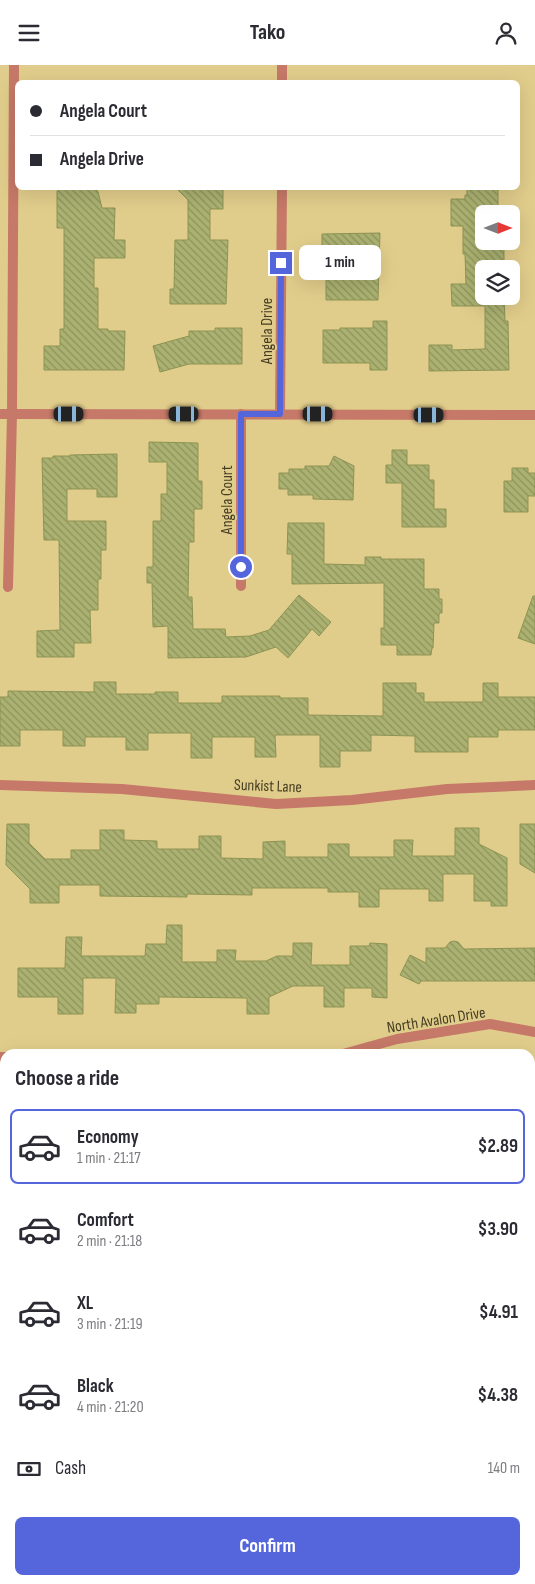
<!DOCTYPE html>
<meta charset="utf-8">
<style>
body{margin:0;font-family:"Sofia Sans Condensed",sans-serif;background:#f7f7f7;color:#2b2b33;height:100vh;display:flex;flex-direction:column;font-size:19px;white-space:nowrap}
*{box-sizing:border-box;margin:0}
p{font-size:16px;color:#7c7c81}
.icon{flex:none;width:28px;height:28px;fill:none;stroke:currentColor;stroke-width:2;stroke-linecap:round;stroke-linejoin:round}
.map{position:relative;flex:1;overflow:hidden}
.details{position:absolute;left:0px;top:984px;width:535px;height:536px;display:flex;flex-direction:column;background:#fff;border-radius:15px 15px 0 0;box-shadow:0 5px 20px #0002}
.details>*{flex:none}
.banner{position:absolute;left:15px;top:15px;width:505px;height:110px;border-radius:8px;box-shadow:0 5px 20px #0002;display:grid;align-content:center;height:110px;padding:0 15px;background:#fff}
.needle{width:32px;rotate:90deg}
.buttons{position:absolute;left:475px;top:140px;display:grid;gap:10px}
.buttons a{display:grid;place-items:center;width:45px;height:45px;border-radius:8px;background:#fff;box-shadow:0 5px 20px #0002;font-size:25px}
.end{position:absolute;width:22px;height:22px;margin:-11px;border:6px solid #5566dc;background:#fff;box-shadow:0 0 0 2px #fff}
.from{border-radius:50%}
.bubble{position:absolute;height:35px;border-radius:8px;background:#fff;box-shadow:0 5px 20px #0002;font-size:16px;font-weight:700;line-height:35px;text-align:center}
.car{position:absolute;width:15px;height:30px;margin:-15px -8px;border-radius:6px;box-shadow:0 0 4px 1px #0007;background:linear-gradient(#222 24%,#8ab4d8 0 40%,#222 0 76%,#8ab4d8 0 86%,#222 0)}
.banner b{display:flex;align-items:center;gap:18px;height:48px;font-size:19px}
.banner b+b{border-top:1px solid #e1e1e2}
.banner i{width:12px;height:12px;background:#2b2b33}
ul{padding:0;list-style:none}
li{display:flex;align-items:center;gap:15px;height:75px;margin:0 10px 8px;padding:0 5px;border:2px solid transparent;border-radius:8px}
li div{flex:1}
li b{display:block;font-size:19px}
li em{font-style:normal;font-weight:700}
li.selected{border-color:#5566dc}
li>.icon{width:45px;height:45px;stroke-width:1.5}
h2{padding:0 15px;font-size:22px;line-height:60px}
.pay{display:flex;align-items:center;gap:12px;height:55px;padding:0 15px;font-size:19px}
.pay p{margin-inline-start:auto}
.button{display:flex;gap:10px;margin-top:auto;padding:10px 15px}
.button a{flex:1;height:58px;border-radius:8px;background:#5566dc;color:#fff;font-size:20px;font-weight:700;line-height:58px;text-align:center}
header{display:flex;justify-content:space-between;align-items:center;height:65px;padding:0 15px;background:#fff;font-size:22px;font-weight:700}
.map>svg:first-child{display:block}
.building{fill:url(#building-back-hatch);stroke:#8d9353}
.lines{fill:none;stroke-linecap:round;stroke-linejoin:round}
.street{stroke:#c67968;stroke-width:10}
.route{stroke:#5566dc;stroke-width:6}
.labels{text-anchor:middle;stroke-width:4;stroke-linejoin:round;paint-order:stroke}
.street-label{font-size:16px;fill:#453d22;stroke:#e1cd8b}
</style>
<header><svg class="icon" aria-label="menu" viewBox="0 0 24 24"><path d="M4 6h16M4 12h16M4 18h16"/></svg>Tako<svg class="icon" aria-label="person" viewBox="0 0 24 24"><circle cx="12" cy="8" r="4"/><path d="M4 21q1-7 8-7t8 7"/></svg></header>
<div class="map">
<svg width="535" height="1519" viewBox="0 0 535 1519">
<defs>
<pattern id="building-back-hatch" width="6" height="6" patternUnits="userSpaceOnUse" patternTransform="scale(1.25)"><rect width="6" height="6" fill="#abb271"/><path d="M-1 5l2 2M0 0l6 6M5-1l2 2" fill="none" stroke="#8d925c"/></pattern>
</defs>
<rect width="100%" height="100%" fill="#e1cd8b"/>
<g class="building">
<path d="M 59,122 L 95,122 L 98,127 L 102,143 L 115,143 L 114,175 L 125,175 L 125,193 L 94,193 L 94,223 L 98,223 L 98,264 L 108,264 L 108,266 L 125,266 L 124,305 L 44,305 L 44,281 L 60,281 L 60,264 L 64,264 L 64,163 L 57,163 L 57,126 L 59,126 Z"/>
<path d="M 175,122 L 223,122 L 223,144 L 210,144 L 210,175 L 228,175 L 226,239 L 170,239 L 170,224 L 174,224 L 175,175 L 188,175 L 188,135 Z"/>
<path d="M 467,122 L 498,122 L 498,149 L 484,149 L 484,176 L 504,176 L 504,204 L 484,204 L 484,241 L 452,241 L 451,219 L 466,219 L 465,189 L 463,189 L 463,161 L 451,161 L 451,134 L 465,134 L 465,130 L 467,130 Z"/>
<path d="M 380,168 L 378,235 L 326,235 L 326,189 L 322,189 L 322,169 Z"/>
<path d="M 485,231 L 504,231 L 505,256 L 508,256 L 509,305 L 429,306 L 429,280 L 452,280 L 452,285 L 485,284 Z"/>
<path d="M 373,256 L 387,256 L 387,305 L 370,305 L 370,298 L 323,298 L 323,265 L 340,265 L 340,263 L 373,263 Z"/>
<path d="M 215,263 L 242,263 L 242,299 L 189,299 L 160,307 L 153,281 L 189,271 L 189,266 L 215,266 Z"/>
<path d="M 149,377 L 198,378 L 198,416 L 202,416 L 202,444 L 194,444 L 194,477 L 189,477 L 188,532 L 192,532 L 193,564 L 225,564 L 226,572 L 250,571 L 269,565 L 299,530 L 331,557 L 319,571 L 312,564 L 288,593 L 276,582 L 246,592 L 168,593 L 168,561 L 153,562 L 152,518 L 147,518 L 147,502 L 153,502 L 153,456 L 161,456 L 161,429 L 167,429 L 167,397 L 149,397 Z"/>
<path d="M 392,385 L 407,385 L 407,400 L 429,400 L 429,415 L 434,415 L 434,444 L 446,444 L 446,462 L 402,462 L 402,418 L 386,418 L 386,400 L 392,400 Z"/>
<path d="M 117,389 L 117,432 L 97,432 L 97,424 L 67,424 L 67,456 L 106,456 L 106,485 L 101,485 L 101,514 L 98,514 L 98,545 L 90,545 L 91,578 L 74,578 L 74,592 L 37,592 L 37,566 L 60,565 L 59,475 L 44,475 L 42,393 L 53,393 L 53,391 L 70,391 L 70,390 Z"/>
<path d="M 334,391 L 354,401 L 353,435 L 313,434 L 313,430 L 288,430 L 288,424 L 279,424 L 279,408 L 289,408 L 289,404 L 305,404 L 305,401 L 329,401 Z"/>
<path d="M 512,403 L 528,403 L 528,408 L 535,408 L 535,431 L 528,431 L 528,447 L 504,447 L 504,416 L 512,416 Z"/>
<path d="M 288,458 L 324,458 L 324,499 L 365,500 L 365,492 L 381,492 L 381,494 L 424,494 L 424,524 L 439,524 L 439,534 L 442,534 L 442,548 L 439,548 L 439,558 L 434,558 L 433,583 L 432,583 L 431,590 L 397,590 L 397,580 L 381,580 L 381,563 L 384,563 L 384,518 L 292,519 L 292,489 L 287,489 Z"/>
<path d="M 533,531 L 535,531 L 535,579 L 518,573 Z"/>
<path d="M 94,617 L 116,617 L 116,629 L 155,629 L 155,627 L 178,627 L 178,638 L 222,638 L 222,631 L 280,631 L 280,633 L 308,633 L 308,650 L 383,651 L 383,618 L 416,618 L 416,628 L 424,628 L 424,637 L 483,637 L 483,618 L 498,618 L 498,632 L 535,632 L 535,665 L 498,665 L 498,672 L 468,672 L 468,687 L 415,687 L 415,671 L 371,670 L 371,686 L 340,686 L 340,702 L 320,702 L 320,670 L 275,670 L 276,692 L 255,692 L 255,672 L 212,672 L 212,693 L 191,693 L 191,668 L 148,668 L 148,685 L 126,685 L 126,672 L 85,672 L 85,681 L 63,681 L 63,665 L 20,665 L 20,681 L 0,681 L 0,632 L 8,632 L 8,626 L 94,627 Z"/>
<path d="M 7,759 L 29,759 L 29,778 L 45,794 L 71,794 L 71,785 L 100,785 L 100,765 L 124,765 L 124,775 L 157,776 L 157,784 L 199,784 L 199,771 L 221,771 L 221,793 L 263,794 L 263,777 L 285,776 L 285,792 L 328,792 L 328,779 L 349,779 L 349,792 L 394,792 L 394,775 L 413,775 L 412,791 L 455,791 L 455,763 L 479,763 L 479,779 L 507,793 L 507,841 L 491,841 L 491,836 L 474,836 L 474,809 L 443,809 L 443,836 L 429,836 L 429,824 L 379,824 L 379,842 L 359,842 L 359,827 L 328,827 L 328,823 L 252,823 L 252,830 L 187,829 L 187,832 L 100,831 L 100,820 L 59,820 L 59,838 L 30,838 L 30,824 L 6,800 Z"/>
<path d="M 520,759 L 535,759 L 535,808 L 520,799 Z"/>
<path d="M 167,860 L 182,860 L 182,897 L 217,897 L 217,885 L 236,885 L 235,896 L 266,896 L 277,891 L 293,891 L 293,878 L 312,878 L 311,900 L 350,900 L 350,881 L 369,881 L 370,878 L 387,879 L 387,933 L 372,932 L 372,923 L 344,923 L 344,942 L 324,942 L 324,921 L 293,921 L 269,932 L 269,949 L 247,949 L 247,933 L 159,932 L 159,939 L 136,939 L 136,948 L 115,948 L 116,913 L 83,913 L 83,949 L 58,949 L 58,932 L 18,932 L 18,903 L 65,903 L 66,872 L 82,872 L 81,891 L 145,891 L 146,879 L 166,879 Z"/>
<path d="M 454,876 L 458,877 L 464,884 L 535,883 L 535,916 L 421,916 L 419,919 L 400,910 L 410,890 L 426,898 L 426,883 L 445,883 L 450,877 Z"/>
</g>
<g class="lines">
<g class="street">
<path d="M 282,18 L 282,0"/>
<path d="M 0,349 L 535,350"/>
<path d="M 241,349 L 241,521"/>
<path d="M 280,349 L 282,122"/>
<path d="M 8,522 L 12,349 L 14,0"/>
<path d="M 0,720 L 122,724 L 276,739 L 352,735 L 447,724 L 535,720"/>
<path d="M 343,989 L 397,974 L 490,959 L 535,967"/>
<path d="M 0,992 L 5,992"/>
<path d="M 530,1143 L 535,1143"/>
<path d="M 530,1406 L 535,1406"/>
<path d="M 0,1460 L 5,1460"/>
</g>
</g>
<g class="lines">
<path class="route" d="M 241,502 L 241,349 L 280,349 L 281,198"/>
</g>
<g class="labels">
<g class="street-label">
<text transform="translate(266 266) rotate(-90)" y="6">Angela Drive</text>
<text transform="translate(226 435) rotate(-90)" y="6">Angela Court</text>
<text transform="translate(268 720) rotate(2)" y="6">Sunkist Lane</text>
<text transform="translate(436 954) rotate(-9)" y="6">North Avalon Drive</text>
</g>
</g>
</svg>
<div class="buttons">
<a><svg class="needle" viewBox="-14 -14 28 28"><path d="M0-13l5 13h-10z" fill="#e53935"/><path d="M0 13l5-13h-10z" fill="#7c7c81"/></svg></a>
<a><svg class="icon" aria-label="layers" viewBox="0 0 24 24"><path d="M12 4l9 5-9 5-9-5zM3 14l9 5 9-5"/></svg></a>
</div>
<i class="end from" style="left:241px;top:502px"></i>
<i class="end" style="left:281px;top:198px"></i>
<div class="bubble" style="left:299px;top:180px;width:82px">1 min</div>
<i class="car" style="left:69px;top:349px;rotate:90deg"></i>
<i class="car" style="left:184px;top:349px;rotate:270deg"></i>
<i class="car" style="left:318px;top:349px;rotate:90deg"></i>
<i class="car" style="left:429px;top:350px;rotate:90deg"></i>
<div class="banner">
<b><i class="from"></i>Angela Court</b>
<b><i></i>Angela Drive</b>
</div>
<section class="details">
<h2>Choose a ride</h2>
<ul>
<li class="selected"><svg class="icon" aria-label="car" viewBox="0 0 24 24"><path d="M5 17H2v-5l4-1 3-4h7l3 4 3 1v5h-3M9 17h6M6 11h13"/><circle cx="7" cy="17" r="2"/><circle cx="17" cy="17" r="2"/></svg><div><b>Economy</b><p>1 min · 21:17</p></div><em>$2.89</em></li>
<li><svg class="icon" aria-label="car" viewBox="0 0 24 24"><path d="M5 17H2v-5l4-1 3-4h7l3 4 3 1v5h-3M9 17h6M6 11h13"/><circle cx="7" cy="17" r="2"/><circle cx="17" cy="17" r="2"/></svg><div><b>Comfort</b><p>2 min · 21:18</p></div><em>$3.90</em></li>
<li><svg class="icon" aria-label="car" viewBox="0 0 24 24"><path d="M5 17H2v-5l4-1 3-4h7l3 4 3 1v5h-3M9 17h6M6 11h13"/><circle cx="7" cy="17" r="2"/><circle cx="17" cy="17" r="2"/></svg><div><b>XL</b><p>3 min · 21:19</p></div><em>$4.91</em></li>
<li><svg class="icon" aria-label="car" viewBox="0 0 24 24"><path d="M5 17H2v-5l4-1 3-4h7l3 4 3 1v5h-3M9 17h6M6 11h13"/><circle cx="7" cy="17" r="2"/><circle cx="17" cy="17" r="2"/></svg><div><b>Black</b><p>4 min · 21:20</p></div><em>$4.38</em></li>
</ul>
<div class="pay"><svg class="icon" aria-label="cash" viewBox="0 0 24 24"><path d="M3 7h18v10H3z"/><circle cx="12" cy="12" r="2"/></svg>Cash<p>140 m</p></div>
<div class="button"><a>Confirm</a></div>
</section>
</div>
